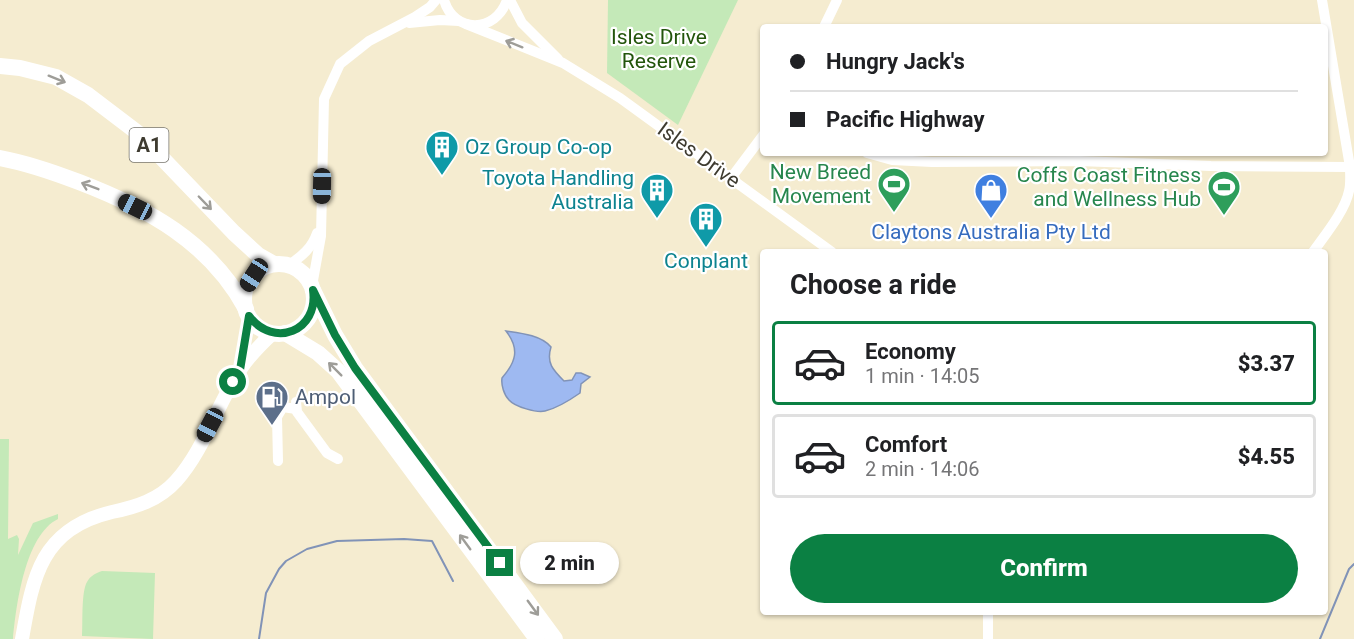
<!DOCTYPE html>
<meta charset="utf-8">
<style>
body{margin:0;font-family:Roboto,sans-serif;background:#f2f2f2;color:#202124;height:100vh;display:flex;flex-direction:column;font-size:22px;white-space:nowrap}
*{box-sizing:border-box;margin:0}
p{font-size:20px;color:#757577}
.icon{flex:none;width:33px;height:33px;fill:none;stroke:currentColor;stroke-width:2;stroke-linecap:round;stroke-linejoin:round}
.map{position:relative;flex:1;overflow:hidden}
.side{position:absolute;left:760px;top:249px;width:568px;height:366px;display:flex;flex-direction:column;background:#fff;border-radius:6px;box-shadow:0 2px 4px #0004}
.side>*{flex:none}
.top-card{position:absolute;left:760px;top:24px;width:568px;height:132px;border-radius:6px;box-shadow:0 2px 4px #0004;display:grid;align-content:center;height:132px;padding:0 30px;background:#fff}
.end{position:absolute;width:27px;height:27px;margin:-14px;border:8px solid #0b8043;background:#fff;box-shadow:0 0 0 3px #fff}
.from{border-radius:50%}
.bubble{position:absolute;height:42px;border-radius:21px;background:#fff;box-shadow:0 2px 4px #0004;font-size:20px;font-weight:800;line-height:42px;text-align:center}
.car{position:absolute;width:18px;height:36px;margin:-18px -9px;border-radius:8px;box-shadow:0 0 4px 2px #0007;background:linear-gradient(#222 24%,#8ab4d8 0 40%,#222 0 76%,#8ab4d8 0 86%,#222 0)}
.top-card b{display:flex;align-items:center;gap:21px;height:57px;font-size:22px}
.top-card b+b{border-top:2px solid #e0e0e0}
.top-card i{width:15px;height:15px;background:#202124}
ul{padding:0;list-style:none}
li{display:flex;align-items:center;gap:18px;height:84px;margin:0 12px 9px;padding:0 18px;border:3px solid #e0e0e0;border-radius:6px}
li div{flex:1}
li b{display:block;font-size:22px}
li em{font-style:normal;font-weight:800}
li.active{border-color:#0b8043}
li>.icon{width:54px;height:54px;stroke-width:1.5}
h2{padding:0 30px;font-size:27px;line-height:72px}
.action{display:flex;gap:12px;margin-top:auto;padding:12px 30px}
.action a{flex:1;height:69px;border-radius:36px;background:#0b8043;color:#fff;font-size:24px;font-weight:800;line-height:69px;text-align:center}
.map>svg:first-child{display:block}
.green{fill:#c4e9b8}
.water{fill:#9eb9f1;stroke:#8193b7;stroke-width:1.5}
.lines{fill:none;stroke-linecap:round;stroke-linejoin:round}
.stream{stroke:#8193b7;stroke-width:2}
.minor{stroke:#fff;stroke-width:10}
.major{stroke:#fff;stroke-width:14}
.highway{stroke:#fff;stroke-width:16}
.oneway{stroke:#9e9d98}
.route{stroke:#0b8043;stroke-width:8}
.labels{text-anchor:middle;stroke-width:4.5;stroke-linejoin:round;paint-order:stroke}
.shield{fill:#fff;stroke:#78766e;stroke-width:1.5}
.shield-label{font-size:20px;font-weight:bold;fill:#3e3b30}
.park-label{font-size:21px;fill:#22550b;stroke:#fff}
.culture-label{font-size:21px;fill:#0d838f;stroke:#fff;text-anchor:start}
.street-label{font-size:21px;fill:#3e3b30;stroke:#fff}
.leisure-label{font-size:21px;fill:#27864d;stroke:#fff;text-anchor:end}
.shop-label{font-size:21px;fill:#366cbe;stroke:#fff}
.service-label{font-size:21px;fill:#4e5e75;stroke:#fff;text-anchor:start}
</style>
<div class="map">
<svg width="1354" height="639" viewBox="0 0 1354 639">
<rect width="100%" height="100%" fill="#f5ecd0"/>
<g class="green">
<path d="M 608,0 L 738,0 L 678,125 L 607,73 Z"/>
<path d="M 0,439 L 9,439 L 8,539 L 17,535 L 19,539 L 18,555 L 33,523 L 58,514 L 58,519 C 25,535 16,606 13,639 L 0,639 Z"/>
<path d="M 102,571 L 155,573 L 153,639 L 82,636 C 83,624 81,592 87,582 C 90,576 96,573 102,571 Z"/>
</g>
<path class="water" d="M 506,331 C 520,333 541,335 551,347 C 546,363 553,370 564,381 L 572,380 L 576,373 L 581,373 L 590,377 L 581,384 L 580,393 C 570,400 558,408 545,411 C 537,413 515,407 509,400 C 504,395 501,385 502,378 C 516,362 520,349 506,331 Z"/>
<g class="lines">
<g class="stream">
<path d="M 259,639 L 266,593 L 279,569 L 286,561 L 307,549 L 337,541 L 404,539 L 432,541 L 453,581"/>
<path d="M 1320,639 L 1349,569 L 1354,564"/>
</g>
<g class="minor">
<path d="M 444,0 C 454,34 496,33 507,0"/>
<path d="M 510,0 L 522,23 L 558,59"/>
<path d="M 409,23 L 440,20 L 459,21"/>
<path d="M 466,24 L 563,63 L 620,98 L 832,252"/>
<path d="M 824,27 L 837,0"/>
<path d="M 867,153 L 892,160 L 932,162 L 1079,161 L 1211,166 L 1350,167"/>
<path d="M 731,178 L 764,134"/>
<path d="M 1313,252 C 1325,235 1345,211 1349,191 C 1351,183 1350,175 1350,167 L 1322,0"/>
<path d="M 289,265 C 302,256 312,248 317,233"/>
<path d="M 312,286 L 321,236 L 324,99 L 340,64 L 369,41 L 415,17 L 430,7 L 436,0"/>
<path d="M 296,402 L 297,412 L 327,453 L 338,459"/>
<path d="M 278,461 L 277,417 L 283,407 L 296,409"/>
<path d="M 988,639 L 988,612"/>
</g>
<g class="major">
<path d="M 240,368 L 249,316"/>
<path d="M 22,639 C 33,576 41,529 112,512 C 136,507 159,500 176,481 C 204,450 217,405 240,370 C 249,356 261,344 273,333"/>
</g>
<g class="highway">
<path d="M 0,66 L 20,68 L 56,77 L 88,95 L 138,133 L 234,233 L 258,255 L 274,264"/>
<path d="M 0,158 C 27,163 53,172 79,182 C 147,208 210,242 246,309"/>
<circle cx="279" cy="299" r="35"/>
<path d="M 313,290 L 335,335 L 355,368 L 555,639"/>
<path d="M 285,333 L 318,353 L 338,371 L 537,639"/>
</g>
</g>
<defs><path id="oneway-shaft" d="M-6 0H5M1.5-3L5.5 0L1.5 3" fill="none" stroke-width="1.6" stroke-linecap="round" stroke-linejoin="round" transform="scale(1.5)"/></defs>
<g class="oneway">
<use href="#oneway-shaft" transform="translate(514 44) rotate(-158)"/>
<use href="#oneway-shaft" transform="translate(57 79) rotate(22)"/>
<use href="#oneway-shaft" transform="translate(90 186) rotate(-159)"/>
<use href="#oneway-shaft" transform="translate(205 203) rotate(46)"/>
<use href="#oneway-shaft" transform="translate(335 369) rotate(-135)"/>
<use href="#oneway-shaft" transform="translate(465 542) rotate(-126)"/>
<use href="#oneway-shaft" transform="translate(533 608) rotate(54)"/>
</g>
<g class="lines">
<path class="route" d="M 233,382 L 240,370 L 249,316 C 274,349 319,331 313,290 L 335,335 L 355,368 L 500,563"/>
</g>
<defs>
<symbol id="building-pin" viewBox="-11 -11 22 30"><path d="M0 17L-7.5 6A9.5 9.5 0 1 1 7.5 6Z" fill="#0f9aa8" stroke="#fff"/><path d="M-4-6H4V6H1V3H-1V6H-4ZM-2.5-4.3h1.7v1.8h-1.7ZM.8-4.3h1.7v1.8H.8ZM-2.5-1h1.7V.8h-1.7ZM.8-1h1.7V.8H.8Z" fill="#fff"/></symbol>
<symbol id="stadium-pin" viewBox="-11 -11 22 30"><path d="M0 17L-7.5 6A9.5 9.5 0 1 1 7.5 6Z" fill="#2e9e5b" stroke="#fff"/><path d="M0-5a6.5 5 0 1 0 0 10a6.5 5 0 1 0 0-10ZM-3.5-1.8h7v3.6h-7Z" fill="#fff"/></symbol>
<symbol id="shop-pin" viewBox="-11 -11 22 30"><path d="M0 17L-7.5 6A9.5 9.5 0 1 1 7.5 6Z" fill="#3f7fe0" stroke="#fff"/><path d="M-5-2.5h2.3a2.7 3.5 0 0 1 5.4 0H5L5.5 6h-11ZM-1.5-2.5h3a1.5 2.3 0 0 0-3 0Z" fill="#fff"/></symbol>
<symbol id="fuel-pin" viewBox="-11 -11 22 30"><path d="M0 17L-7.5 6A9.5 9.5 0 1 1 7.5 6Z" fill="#5c6f8a" stroke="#fff"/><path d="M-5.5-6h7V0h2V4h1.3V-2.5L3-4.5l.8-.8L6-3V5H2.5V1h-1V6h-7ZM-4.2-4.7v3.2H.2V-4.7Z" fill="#fff"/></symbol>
</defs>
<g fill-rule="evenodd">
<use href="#building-pin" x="423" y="128" width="38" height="52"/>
<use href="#stadium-pin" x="875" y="165" width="38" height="52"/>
<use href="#stadium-pin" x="1205" y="168" width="38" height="52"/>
<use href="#building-pin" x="638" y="171" width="38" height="52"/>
<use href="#shop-pin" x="972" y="171" width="38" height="52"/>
<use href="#building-pin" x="687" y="200" width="38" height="52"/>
<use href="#fuel-pin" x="253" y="378" width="38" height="52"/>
</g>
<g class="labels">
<rect class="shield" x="129.5" y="128" width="39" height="34" rx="4.5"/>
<g class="shield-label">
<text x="149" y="152">A1</text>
</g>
<g class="park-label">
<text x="659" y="44">Isles Drive<tspan x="659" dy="24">Reserve</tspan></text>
</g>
<g class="culture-label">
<text x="465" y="154">Oz Group Co-op</text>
<text x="634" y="185" text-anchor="end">Toyota Handling<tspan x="634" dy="24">Australia</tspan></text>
<text x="706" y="268" text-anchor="middle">Conplant</text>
</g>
<g class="street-label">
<text transform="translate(699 155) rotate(36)" y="7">Isles Drive</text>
</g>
<g class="leisure-label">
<text x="871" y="179">New Breed<tspan x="871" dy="24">Movement</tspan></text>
<text x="1201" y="182">Coffs Coast Fitness<tspan x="1201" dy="24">and Wellness Hub</tspan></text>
</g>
<g class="shop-label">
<text x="991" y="239">Claytons Australia Pty Ltd</text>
</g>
<g class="service-label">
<text x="295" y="404">Ampol</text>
</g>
</g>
</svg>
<i class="end from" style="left:233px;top:382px"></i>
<i class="end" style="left:500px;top:563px"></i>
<div class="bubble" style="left:520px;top:542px;width:99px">2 min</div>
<i class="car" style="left:322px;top:186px;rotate:181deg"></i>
<i class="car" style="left:135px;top:207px;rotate:296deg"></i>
<i class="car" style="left:254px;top:275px;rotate:213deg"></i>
<i class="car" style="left:210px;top:425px;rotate:208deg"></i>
<div class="top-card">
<b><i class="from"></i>Hungry Jack's</b>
<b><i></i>Pacific Highway</b>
</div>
<section class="side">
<h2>Choose a ride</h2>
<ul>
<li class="active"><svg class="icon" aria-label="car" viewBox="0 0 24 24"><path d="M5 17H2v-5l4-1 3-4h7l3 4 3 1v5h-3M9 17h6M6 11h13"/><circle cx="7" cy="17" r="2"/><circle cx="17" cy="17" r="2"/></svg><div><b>Economy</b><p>1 min · 14:05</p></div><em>$3.37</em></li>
<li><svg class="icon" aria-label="car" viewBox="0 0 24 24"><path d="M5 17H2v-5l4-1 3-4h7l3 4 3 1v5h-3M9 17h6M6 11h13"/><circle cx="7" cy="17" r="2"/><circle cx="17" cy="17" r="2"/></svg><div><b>Comfort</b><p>2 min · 14:06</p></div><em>$4.55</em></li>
</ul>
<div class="action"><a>Confirm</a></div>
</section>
</div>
